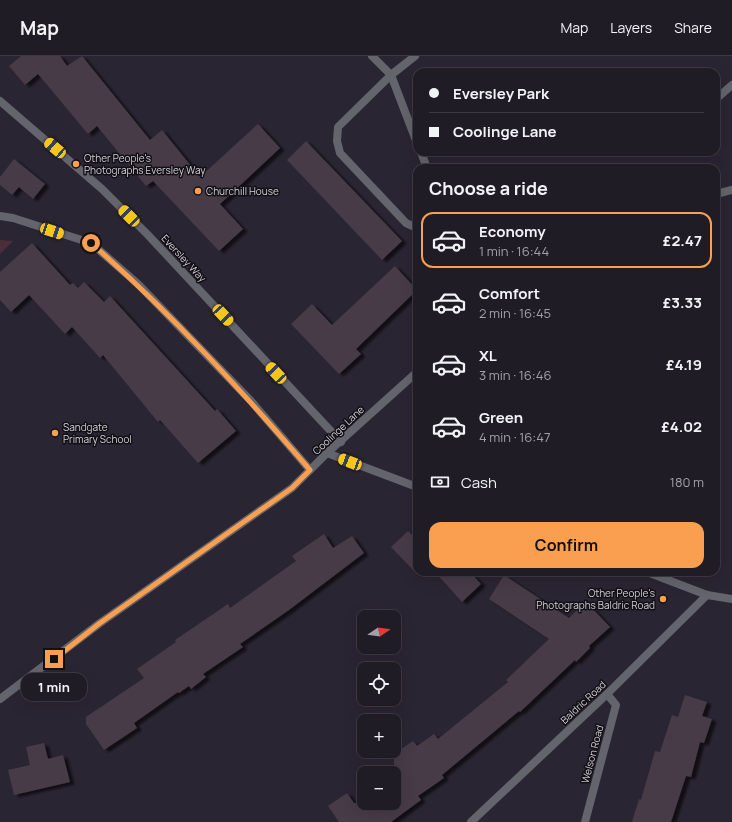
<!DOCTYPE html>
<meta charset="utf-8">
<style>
body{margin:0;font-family:Manrope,sans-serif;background:#28252e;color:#f1f3f6;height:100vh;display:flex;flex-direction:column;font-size:15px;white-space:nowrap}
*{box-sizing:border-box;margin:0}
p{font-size:13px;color:#a2a1a7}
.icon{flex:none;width:22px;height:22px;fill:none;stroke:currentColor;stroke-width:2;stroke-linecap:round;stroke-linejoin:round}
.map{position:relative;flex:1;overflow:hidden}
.side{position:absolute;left:413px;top:108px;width:307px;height:412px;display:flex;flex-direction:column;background:#201c26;border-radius:12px;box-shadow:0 4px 16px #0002,0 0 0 1px #3d3a43}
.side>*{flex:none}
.top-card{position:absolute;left:413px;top:12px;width:307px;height:88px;border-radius:12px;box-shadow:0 4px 16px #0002,0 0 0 1px #3d3a43;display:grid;align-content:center;height:88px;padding:0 16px;background:#201c26}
.needle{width:26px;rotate:77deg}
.controls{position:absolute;left:357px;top:554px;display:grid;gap:8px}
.controls a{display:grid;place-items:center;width:44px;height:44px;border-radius:8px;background:#201c26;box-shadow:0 4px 16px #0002,0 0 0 1px #3d3a43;font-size:20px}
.end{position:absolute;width:18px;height:18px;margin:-9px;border:5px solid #fa9f4f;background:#111;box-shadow:0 0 0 2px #111}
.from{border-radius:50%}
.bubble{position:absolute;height:28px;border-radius:12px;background:#201c26;box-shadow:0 4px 16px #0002,0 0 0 1px #3d3a43;font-size:13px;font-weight:700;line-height:28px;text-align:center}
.car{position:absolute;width:12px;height:24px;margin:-12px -6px;border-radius:5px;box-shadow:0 0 3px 1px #0007;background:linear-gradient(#f5c518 24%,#345 0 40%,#f5c518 0 76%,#345 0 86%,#f5c518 0)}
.top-card b{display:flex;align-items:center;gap:14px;height:38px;font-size:15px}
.top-card b+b{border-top:1px solid #3d3a43}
.top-card i{width:10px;height:10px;background:#f1f3f6}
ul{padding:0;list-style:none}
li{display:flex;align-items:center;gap:12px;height:56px;margin:0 8px 6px;padding:0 8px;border:2px solid transparent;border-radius:12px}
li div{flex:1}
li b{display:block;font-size:15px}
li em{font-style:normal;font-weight:700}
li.selected{border-color:#fa9f4f}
li>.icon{width:36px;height:36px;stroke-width:1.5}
h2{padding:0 16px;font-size:18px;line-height:48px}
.pay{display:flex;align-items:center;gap:10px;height:44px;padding:0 16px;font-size:15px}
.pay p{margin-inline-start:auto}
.button{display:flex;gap:8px;margin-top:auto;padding:8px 16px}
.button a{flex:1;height:46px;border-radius:12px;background:#fa9f4f;color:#111;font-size:16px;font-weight:700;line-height:46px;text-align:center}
header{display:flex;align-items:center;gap:24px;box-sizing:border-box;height:56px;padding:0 20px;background:#201c26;border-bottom:1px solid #3d3a43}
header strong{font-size:19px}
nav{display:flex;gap:22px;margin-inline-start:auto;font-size:14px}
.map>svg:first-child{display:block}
.green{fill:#4c2d3c}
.building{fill:#463b46;filter:url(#shadow)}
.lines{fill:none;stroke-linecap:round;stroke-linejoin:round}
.lane{stroke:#64656c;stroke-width:8}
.street{stroke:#64656c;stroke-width:8}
.route{stroke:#fa9f4f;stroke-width:5}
.poi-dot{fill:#fa9f4f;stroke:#120f15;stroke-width:1.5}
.labels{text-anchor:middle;stroke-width:3;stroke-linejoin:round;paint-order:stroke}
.poi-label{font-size:10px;fill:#d4d0d9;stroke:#120f15;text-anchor:start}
.street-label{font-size:10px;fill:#d4d0d9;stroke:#120f15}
</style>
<header>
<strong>Map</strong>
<nav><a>Map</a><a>Layers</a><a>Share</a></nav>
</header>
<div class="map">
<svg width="732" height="766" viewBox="0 0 732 766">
<defs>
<filter id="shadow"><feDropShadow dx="4.5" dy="2.5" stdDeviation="1" flood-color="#0009"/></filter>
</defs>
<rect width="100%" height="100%" fill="#2a2532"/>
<path class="green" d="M 0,184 L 13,185 L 0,198 Z"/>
<g class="building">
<path d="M 21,0 L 60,0 L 67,10 L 82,0 L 150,84 L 162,74 L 200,121 L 258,68 L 280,92 L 220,148 L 243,173 L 219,195 L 153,125 L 146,130 L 97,70 L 88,78 L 38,18 L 25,29 L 9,10 Z"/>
<path d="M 306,85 L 402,185 L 382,204 L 287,104 Z"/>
<path d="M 14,103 L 45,128 L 33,143 L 19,131 L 12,139 L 0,129 L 0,121 Z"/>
<path d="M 32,187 L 70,229 L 73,227 L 78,232 L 84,226 L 104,246 L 110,240 L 215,355 L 217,353 L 236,375 L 198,407 L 160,364 L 158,366 L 103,299 L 100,302 L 72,271 L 65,278 L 29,239 L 11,256 L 0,244 L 0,216 Z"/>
<path d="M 395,210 L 417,234 L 356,293 L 361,298 L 339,318 L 291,268 L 312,248 L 332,269 Z"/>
<path d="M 408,475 L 417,484 L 417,518 L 391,491 Z"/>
<path d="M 324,478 L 333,492 L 352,480 L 364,497 L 289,554 L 240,588 L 243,591 L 203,618 L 206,621 L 191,633 L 189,630 L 179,637 L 178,636 L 134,667 L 137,672 L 104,694 L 86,668 L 86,661 L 144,622 L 137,613 L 176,586 L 175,584 L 228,548 L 230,552 L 296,505 L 292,500 Z"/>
<path d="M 435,516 L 470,516 L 481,528 L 462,546 Z"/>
<path d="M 504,519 L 569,562 L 586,546 L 610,571 L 589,590 L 590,592 L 576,606 L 575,604 L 520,656 L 519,655 L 442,719 L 444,722 L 418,740 L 421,744 L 391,766 L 339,766 L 328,750 L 347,737 L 354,747 L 394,747 L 394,698 L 413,685 L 417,690 L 434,678 L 438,683 L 508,626 L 506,624 L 549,583 L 489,543 Z"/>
<path d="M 685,639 L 707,646 L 702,660 L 712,663 L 704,687 L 700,686 L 691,721 L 686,720 L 671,766 L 632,766 L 639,743 L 641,744 L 655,695 L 660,696 L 672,659 L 678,661 Z"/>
<path d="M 44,687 L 48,703 L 63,699 L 70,726 L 14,739 L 8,714 L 30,709 L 26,691 Z"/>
</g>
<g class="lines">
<g class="lane">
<path d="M 391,19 L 338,71 L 337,85 L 340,97 L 406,167 L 417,172"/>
<path d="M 716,43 L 732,29"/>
<path d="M 0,160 L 13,162 L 91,187 L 138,228 L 251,345 L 310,414"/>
</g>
<g class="street">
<path d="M 372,0 L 391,19 L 417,87"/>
<path d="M 391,19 L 415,0"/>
<path d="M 0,45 L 102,133 L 148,179 L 341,386"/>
<path d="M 421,96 L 427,112"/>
<path d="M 716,138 L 732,134"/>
<path d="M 327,397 L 417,431"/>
<path d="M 647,516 L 707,539 L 732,543"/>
<path d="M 0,643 L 100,567 L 292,432 L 327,397 L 417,316"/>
<path d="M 471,766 L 607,638 L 707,539"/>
<path d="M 585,766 L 616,649 L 607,638"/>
</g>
</g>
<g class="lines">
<path class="route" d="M 54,603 L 100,567 L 292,432 L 310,414 C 241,334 170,256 91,187"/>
</g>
<g class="poi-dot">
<circle cx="76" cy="108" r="4"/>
<circle cx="198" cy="135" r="4"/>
<circle cx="55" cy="377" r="4"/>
<circle cx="663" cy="543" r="4"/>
</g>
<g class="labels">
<g class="poi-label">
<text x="84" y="106">Other People's<tspan x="84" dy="12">Photographs Eversley Way</tspan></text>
<text x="206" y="139">Churchill House</text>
<text x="63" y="375">Sandgate<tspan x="63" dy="12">Primary School</tspan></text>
<text x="655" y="541" text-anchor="end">Other People's<tspan x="655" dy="12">Photographs Baldric Road</tspan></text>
</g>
<g class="street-label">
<text transform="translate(184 202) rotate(47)" y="4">Eversley Way</text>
<text transform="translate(338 374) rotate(-43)" y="4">Coolinge Lane</text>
<text transform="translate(583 646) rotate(-43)" y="4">Baldric Road</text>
<text transform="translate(592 698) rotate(-75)" y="4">Welson Road</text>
</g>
</g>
</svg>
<div class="controls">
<a><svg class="needle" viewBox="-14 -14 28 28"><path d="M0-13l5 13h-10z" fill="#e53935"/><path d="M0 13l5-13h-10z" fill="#a2a1a7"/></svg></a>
<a><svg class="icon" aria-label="locate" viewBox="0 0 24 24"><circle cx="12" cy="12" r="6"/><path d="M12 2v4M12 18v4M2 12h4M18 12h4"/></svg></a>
<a>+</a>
<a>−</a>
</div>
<i class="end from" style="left:91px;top:187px"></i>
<i class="end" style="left:54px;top:603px"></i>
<div class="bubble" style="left:21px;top:617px;width:66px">1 min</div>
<i class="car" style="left:55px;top:92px;rotate:311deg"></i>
<i class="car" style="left:129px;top:160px;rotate:315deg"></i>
<i class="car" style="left:52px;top:175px;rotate:108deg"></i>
<i class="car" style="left:223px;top:259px;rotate:137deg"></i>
<i class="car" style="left:276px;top:317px;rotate:317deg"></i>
<i class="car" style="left:350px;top:406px;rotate:291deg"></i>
<div class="top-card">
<b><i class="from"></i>Eversley Park</b>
<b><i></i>Coolinge Lane</b>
</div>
<section class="side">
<h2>Choose a ride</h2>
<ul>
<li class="selected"><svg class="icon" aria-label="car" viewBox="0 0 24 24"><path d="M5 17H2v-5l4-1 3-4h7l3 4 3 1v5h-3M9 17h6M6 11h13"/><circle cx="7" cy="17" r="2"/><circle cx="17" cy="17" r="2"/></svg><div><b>Economy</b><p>1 min · 16:44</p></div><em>£2.47</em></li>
<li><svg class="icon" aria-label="car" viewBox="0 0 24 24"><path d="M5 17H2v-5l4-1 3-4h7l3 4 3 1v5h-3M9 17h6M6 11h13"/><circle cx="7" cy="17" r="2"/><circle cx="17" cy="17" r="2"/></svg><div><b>Comfort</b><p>2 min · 16:45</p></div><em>£3.33</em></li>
<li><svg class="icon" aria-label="car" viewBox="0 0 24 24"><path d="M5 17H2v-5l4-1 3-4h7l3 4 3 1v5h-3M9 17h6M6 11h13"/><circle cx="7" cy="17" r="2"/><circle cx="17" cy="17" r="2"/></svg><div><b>XL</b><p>3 min · 16:46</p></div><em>£4.19</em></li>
<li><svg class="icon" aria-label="car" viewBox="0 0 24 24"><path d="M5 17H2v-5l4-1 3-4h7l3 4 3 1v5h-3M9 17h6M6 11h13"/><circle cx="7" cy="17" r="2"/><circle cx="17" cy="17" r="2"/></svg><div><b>Green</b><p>4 min · 16:47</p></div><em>£4.02</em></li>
</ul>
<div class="pay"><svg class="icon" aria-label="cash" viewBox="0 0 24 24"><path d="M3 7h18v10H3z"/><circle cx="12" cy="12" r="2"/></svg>Cash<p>180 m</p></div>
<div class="button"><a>Confirm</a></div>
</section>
</div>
